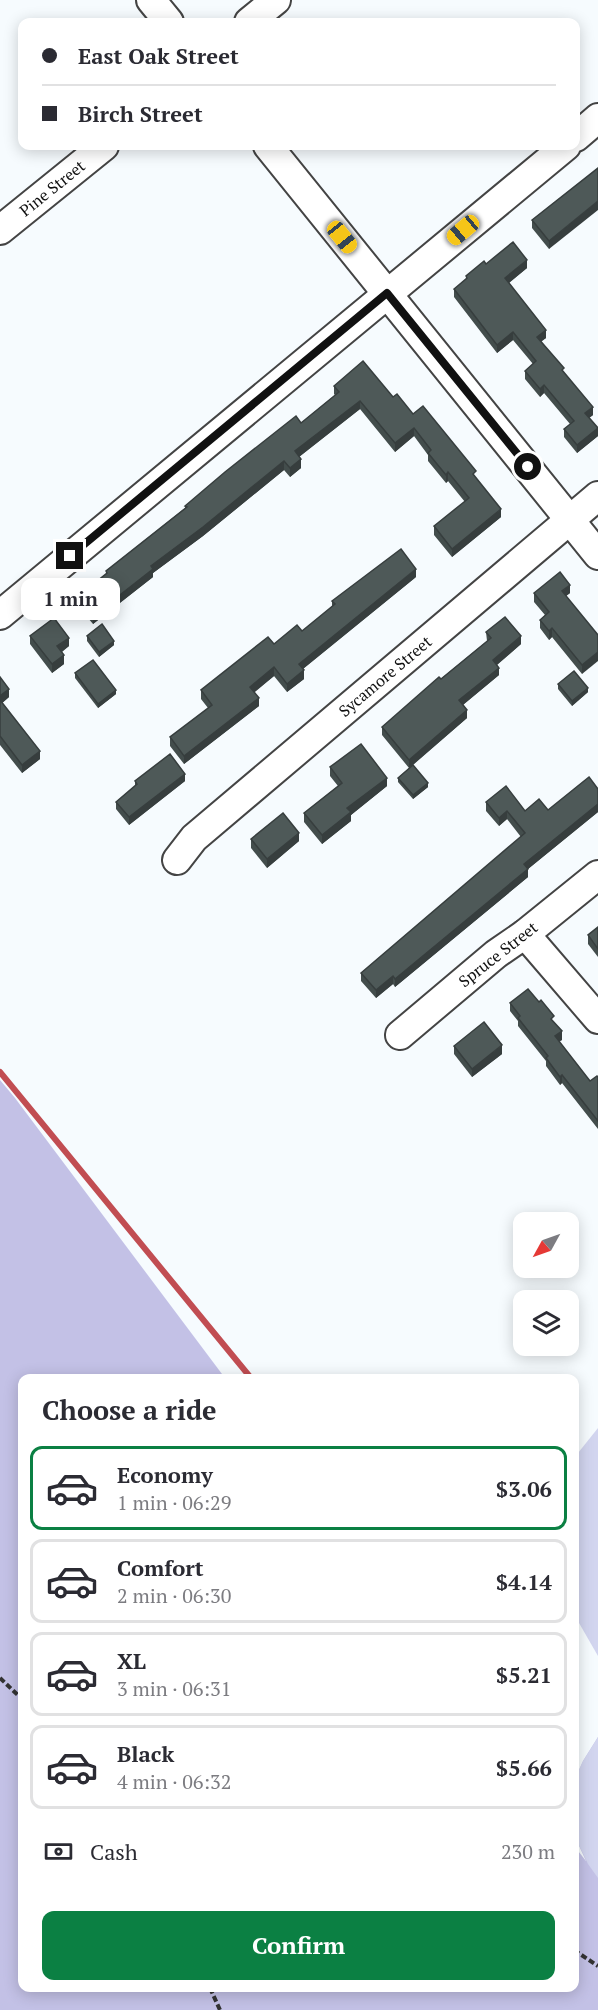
<!DOCTYPE html>
<meta charset="utf-8">
<style>
body{margin:0;font-family:"PT Serif",serif;background:#f7f7f7;color:#2b2b33;height:100vh;display:flex;flex-direction:column;font-size:22px;white-space:nowrap}
*{box-sizing:border-box;margin:0}
p{font-size:20px;color:#7c7c81}
.icon{flex:none;width:33px;height:33px;fill:none;stroke:currentColor;stroke-width:2;stroke-linecap:round;stroke-linejoin:round}
.map{position:relative;flex:1;overflow:hidden}
.panel{position:absolute;left:18px;top:1374px;width:561px;height:618px;display:flex;flex-direction:column;background:#fff;border-radius:12px;box-shadow:0 3px 15px #0003}
.panel>*{flex:none}
.top-card{position:absolute;left:18px;top:18px;width:562px;height:132px;border-radius:12px;box-shadow:0 3px 15px #0003;display:grid;align-content:center;height:132px;padding:0 24px;background:#fff}
.needle{width:39px;rotate:230deg}
.controls{position:absolute;left:513px;top:1212px;display:grid;gap:12px}
.controls a{display:grid;place-items:center;width:66px;height:66px;border-radius:12px;background:#fff;box-shadow:0 3px 15px #0003;font-size:30px}
.end{position:absolute;width:27px;height:27px;margin:-14px;border:8px solid #111;background:#fff;box-shadow:0 0 0 3px #fff}
.from{border-radius:50%}
.bubble{position:absolute;height:42px;border-radius:12px;background:#fff;box-shadow:0 3px 15px #0003;font-size:20px;font-weight:600;line-height:42px;text-align:center}
.car{position:absolute;width:18px;height:36px;margin:-18px -9px;border-radius:8px;box-shadow:0 0 4px 2px #0007;background:linear-gradient(#f5c518 24%,#345 0 40%,#f5c518 0 76%,#345 0 86%,#f5c518 0)}
.top-card b{display:flex;align-items:center;gap:21px;height:57px;font-size:22px}
.top-card b+b{border-top:2px solid #e1e1e2}
.top-card i{width:15px;height:15px;background:#2b2b33}
ul{padding:0;list-style:none}
li{display:flex;align-items:center;gap:18px;height:84px;margin:0 12px 9px;padding:0 12px;border:3px solid #e1e1e2;border-radius:12px}
li div{flex:1}
li b{display:block;font-size:22px}
li em{font-style:normal;font-weight:600}
li.current{border-color:#0b8043}
li>.icon{width:54px;height:54px;stroke-width:1.5}
h2{padding:0 24px;font-size:27px;line-height:72px}
.pay{display:flex;align-items:center;gap:15px;height:66px;padding:0 24px;font-size:22px}
.pay p{margin-inline-start:auto}
.button{display:flex;gap:12px;margin-top:auto;padding:12px 24px}
.button a{flex:1;height:69px;border-radius:12px;background:#0b8043;color:#fff;font-size:24px;font-weight:600;line-height:69px;text-align:center}
.map>svg:first-child{display:block}
.green{fill:#c3c1e6}
.pitch{fill:#d2d5ef}
.lines{fill:none;stroke-linecap:round;stroke-linejoin:round}
.stream{stroke:#c14d52;stroke-width:6}
.minor-casing{stroke:#444;stroke-width:32}
.path{stroke:#333;stroke-width:4;stroke-dasharray:6 3;stroke-linecap:butt}
.minor{stroke:#fff;stroke-width:28}
.wall{fill:#434d4c}
.shaded-wall{fill:#373e3e}
.building{fill:#4e5958;stroke:#373e3e;stroke-width:1.5}
.route{stroke:#111;stroke-width:8}
.labels{text-anchor:middle;stroke-width:6;stroke-linejoin:round;paint-order:stroke}
.street-label{font-size:16px;fill:#111;stroke:#fff}
</style>
<div class="map">
<svg width="598" height="2010" viewBox="0 0 598 2010">
<rect width="100%" height="100%" fill="#f6fbfe"/>
<path class="green" d="M 0,1080 L 15,1098 L 225,1378 L 22,1378 L 22,1988 L 574,1988 L 575,1847 L 586,1861 L 575,1837 L 575,1780 L 583,1761 L 598,1737 L 598,2010 L 0,2010 Z"/>
<g class="pitch">
<path d="M 598,1428 L 598,1656 L 575,1616 L 574,1458 Z"/>
<path d="M 598,1737 L 598,1878 L 588,1864 L 575,1837 L 574,1780 L 583,1761 Z"/>
</g>
<g class="lines">
<path class="stream" d="M 0,1072 L 251,1378"/>
<defs>
<g id="minor">
<path d="M 151,0 L 169,22"/>
<path d="M 249,22 L 276,0"/>
<path d="M 576,137 L 598,118"/>
<path d="M 268,146 L 598,555"/>
<path d="M 0,230 L 104,146"/>
<path d="M 0,615 L 566,146"/>
<path d="M 177,860 L 194,838 L 598,496"/>
<path d="M 525,934 L 598,1019"/>
<path d="M 400,1035 L 496,954 L 525,934 L 598,875"/>
</g>
</defs>
<use href="#minor" class="minor-casing"/>
<g class="path">
<path d="M 0,1678 L 22,1699"/>
<path d="M 574,1950 L 598,1966"/>
<path d="M 210,1988 L 220,2010"/>
</g>
<use href="#minor" class="minor"/>
</g>
<g class="wall">
<path d="M 598,168 L 549,249 L 532,228 L 532,220 Z"/>
<path d="M 486,264 L 527,268 L 509,283 L 546,338 L 541,341 L 593,415 L 589,418 L 598,436 L 577,453 L 564,437 L 564,429 L 570,424 L 544,393 L 540,397 L 525,379 L 525,371 L 533,364 L 513,340 L 497,353 L 454,297 L 454,289 L 466,279 L 466,276 Z"/>
<path d="M 334,386 L 393,397 L 413,414 L 476,478 L 501,517 L 452,557 L 434,535 L 434,526 L 465,502 L 448,481 L 446,483 L 428,461 L 428,455 L 414,436 L 395,452 L 360,409 L 299,457 L 301,468 L 290,477 L 284,470 L 203,536 L 153,573 L 153,577 L 93,624 L 77,605 L 77,597 L 106,575 L 106,571 L 185,508 L 185,506 L 301,423 L 335,395 L 334,394 Z"/>
<path d="M 416,577 L 303,669 L 304,679 L 287,692 L 274,676 L 254,692 L 259,706 L 184,764 L 170,746 L 170,737 L 208,708 L 201,699 L 201,690 L 274,644 L 302,631 L 332,607 L 332,601 Z"/>
<path d="M 534,593 L 570,593 L 566,596 L 598,635 L 582,674 L 552,637 L 549,640 L 540,628 L 540,620 L 545,615 L 534,602 Z"/>
<path d="M 486,632 L 521,644 L 497,665 L 499,675 L 463,705 L 467,718 L 413,765 L 428,787 L 413,799 L 398,782 L 398,778 L 409,768 L 382,735 L 382,727 L 487,641 Z"/>
<path d="M 30,636 L 69,646 L 62,652 L 64,664 L 52,673 L 30,644 Z"/>
<path d="M 87,636 L 114,645 L 99,657 L 87,641 Z"/>
<path d="M 75,673 L 116,694 L 98,708 L 75,678 Z"/>
<path d="M 0,677 L 9,697 L 2,703 L 40,759 L 22,773 L 0,745 Z"/>
<path d="M 558,684 L 588,692 L 572,706 L 558,689 Z"/>
<path d="M 330,767 L 387,786 L 351,815 L 351,821 L 322,844 L 304,822 L 304,813 L 338,786 L 330,776 Z"/>
<path d="M 135,781 L 185,781 L 129,825 L 116,809 L 116,802 L 135,786 Z"/>
<path d="M 598,789 L 598,812 L 528,869 L 528,877 L 395,987 L 393,984 L 376,998 L 361,981 L 361,973 L 521,837 L 507,819 L 499,826 L 486,811 L 486,802 L 525,811 L 548,810 Z"/>
<path d="M 251,839 L 299,841 L 267,868 L 251,848 Z"/>
<path d="M 598,927 L 598,957 L 588,944 L 588,935 Z"/>
<path d="M 510,1003 L 554,1022 L 562,1040 L 559,1041 L 590,1081 L 598,1077 L 598,1129 L 562,1083 L 560,1085 L 546,1066 L 546,1061 L 518,1026 L 518,1021 L 510,1011 Z"/>
<path d="M 454,1046 L 502,1054 L 472,1077 L 454,1054 Z"/>
</g>
<g class="shaded-wall">
<path d="M 598,201 L 598,210 L 549,249 L 549,241 Z"/>
<path d="M 527,260 L 527,268 L 505,286 L 505,278 Z"/>
<path d="M 546,330 L 546,338 L 537,345 L 537,337 Z"/>
<path d="M 513,332 L 513,340 L 497,353 L 497,345 Z"/>
<path d="M 544,385 L 544,393 L 540,397 L 540,389 Z"/>
<path d="M 360,401 L 360,409 L 295,460 L 295,451 Z"/>
<path d="M 593,407 L 593,415 L 585,421 L 585,413 Z"/>
<path d="M 414,428 L 414,436 L 395,452 L 395,443 Z"/>
<path d="M 598,428 L 598,436 L 577,453 L 577,445 Z"/>
<path d="M 301,459 L 301,468 L 290,477 L 290,468 Z"/>
<path d="M 284,461 L 284,470 L 203,536 L 153,573 L 153,577 L 93,624 L 93,616 L 151,566 Z"/>
<path d="M 448,472 L 448,481 L 446,483 L 446,475 Z"/>
<path d="M 501,509 L 501,517 L 452,557 L 452,549 Z"/>
<path d="M 416,569 L 416,577 L 299,672 L 299,664 Z"/>
<path d="M 570,585 L 570,593 L 562,599 L 562,591 Z"/>
<path d="M 552,628 L 552,637 L 549,640 L 549,631 Z"/>
<path d="M 521,636 L 521,644 L 493,668 L 493,660 Z"/>
<path d="M 69,638 L 69,646 L 57,655 L 57,646 Z"/>
<path d="M 114,641 L 114,645 L 99,657 L 99,652 Z"/>
<path d="M 598,652 L 598,661 L 582,674 L 582,665 Z"/>
<path d="M 64,655 L 64,664 L 52,673 L 52,664 Z"/>
<path d="M 274,667 L 274,676 L 250,696 L 250,687 Z"/>
<path d="M 499,668 L 499,675 L 459,708 L 459,700 Z"/>
<path d="M 304,670 L 304,679 L 287,692 L 287,684 Z"/>
<path d="M 588,688 L 588,692 L 572,706 L 572,701 Z"/>
<path d="M 9,689 L 9,697 L 0,705 L 0,696 Z"/>
<path d="M 116,690 L 116,694 L 98,708 L 98,704 Z"/>
<path d="M 259,698 L 259,706 L 184,764 L 184,756 Z"/>
<path d="M 467,710 L 467,718 L 409,768 L 409,760 Z"/>
<path d="M 40,751 L 40,759 L 22,773 L 22,765 Z"/>
<path d="M 185,774 L 185,781 L 129,825 L 129,817 Z"/>
<path d="M 387,778 L 387,786 L 351,815 L 351,821 L 322,844 L 322,835 L 347,808 Z"/>
<path d="M 428,783 L 428,787 L 413,799 L 413,795 Z"/>
<path d="M 598,804 L 598,812 L 528,869 L 528,877 L 395,987 L 395,979 L 524,864 Z"/>
<path d="M 507,811 L 507,819 L 499,826 L 499,818 Z"/>
<path d="M 299,833 L 299,841 L 267,868 L 267,859 Z"/>
<path d="M 393,976 L 393,984 L 376,998 L 376,990 Z"/>
<path d="M 562,1031 L 562,1040 L 555,1044 L 555,1036 Z"/>
<path d="M 502,1045 L 502,1054 L 472,1077 L 472,1069 Z"/>
<path d="M 562,1075 L 562,1083 L 560,1085 L 560,1077 Z"/>
</g>
<g class="building">
<path d="M 598,168 L 598,201 L 549,241 L 532,220 Z"/>
<path d="M 513,242 L 527,260 L 505,278 L 546,330 L 537,337 L 564,368 L 562,370 L 593,407 L 585,413 L 598,428 L 577,445 L 564,429 L 574,421 L 544,385 L 540,389 L 525,371 L 536,361 L 513,332 L 497,345 L 454,289 L 467,278 L 466,276 L 484,261 L 486,264 Z"/>
<path d="M 363,361 L 393,397 L 397,394 L 413,414 L 423,406 L 476,471 L 473,474 L 501,509 L 452,549 L 434,526 L 469,498 L 448,472 L 446,475 L 428,453 L 431,450 L 414,428 L 395,443 L 360,401 L 295,451 L 301,459 L 290,468 L 284,461 L 203,527 L 151,566 L 153,569 L 93,616 L 77,597 L 107,573 L 106,571 L 187,507 L 185,506 L 225,472 L 296,416 L 301,423 L 339,392 L 334,386 Z"/>
<path d="M 401,549 L 416,569 L 299,664 L 304,670 L 287,684 L 274,667 L 250,687 L 259,698 L 184,756 L 170,737 L 212,705 L 201,690 L 268,637 L 274,644 L 297,625 L 302,631 L 335,604 L 332,601 Z"/>
<path d="M 560,572 L 570,585 L 562,591 L 598,635 L 598,652 L 582,665 L 552,628 L 549,631 L 540,620 L 549,612 L 534,593 Z"/>
<path d="M 505,617 L 521,636 L 493,660 L 499,668 L 459,700 L 467,710 L 409,760 L 382,727 L 439,677 L 441,679 L 491,638 L 486,632 Z"/>
<path d="M 54,618 L 69,638 L 57,646 L 64,655 L 52,664 L 30,636 Z"/>
<path d="M 102,624 L 114,641 L 99,652 L 87,636 Z"/>
<path d="M 93,660 L 116,690 L 98,704 L 75,673 Z"/>
<path d="M 574,671 L 588,688 L 572,701 L 558,684 Z"/>
<path d="M 0,677 L 9,689 L 0,696 Z"/>
<path d="M 0,700 L 40,751 L 22,765 L 0,736 Z"/>
<path d="M 361,744 L 387,778 L 347,808 L 351,812 L 322,835 L 304,813 L 342,783 L 330,767 Z"/>
<path d="M 170,754 L 185,774 L 129,817 L 116,802 L 137,784 L 135,781 Z"/>
<path d="M 413,765 L 428,783 L 413,795 L 398,778 Z"/>
<path d="M 589,777 L 598,789 L 598,804 L 524,864 L 528,869 L 395,979 L 393,976 L 376,990 L 361,973 L 525,833 L 507,811 L 499,818 L 486,802 L 506,786 L 525,811 L 539,799 L 548,810 Z"/>
<path d="M 283,813 L 299,833 L 267,859 L 251,839 Z"/>
<path d="M 598,927 L 598,949 L 588,935 Z"/>
<path d="M 528,989 L 539,1002 L 541,1000 L 554,1016 L 551,1019 L 562,1031 L 555,1036 L 590,1081 L 597,1076 L 598,1077 L 598,1121 L 562,1075 L 560,1077 L 546,1058 L 548,1056 L 518,1018 L 520,1016 L 510,1003 Z"/>
<path d="M 484,1022 L 502,1045 L 472,1069 L 454,1046 Z"/>
</g>
<g class="lines">
<path class="route" d="M 70,556 L 387,293 L 528,467"/>
</g>
<g class="labels">
<g class="street-label">
<text transform="translate(52 188) rotate(-39)" y="6">Pine Street</text>
<text transform="translate(385 676) rotate(-40)" y="6">Sycamore Street</text>
<text transform="translate(498 954) rotate(-38)" y="6">Spruce Street</text>
</g>
</g>
</svg>
<div class="controls">
<a><svg class="needle" viewBox="-14 -14 28 28"><path d="M0-13l5 13h-10z" fill="#e53935"/><path d="M0 13l5-13h-10z" fill="#7c7c81"/></svg></a>
<a><svg class="icon" aria-label="layers" viewBox="0 0 24 24"><path d="M12 4l9 5-9 5-9-5zM3 14l9 5 9-5"/></svg></a>
</div>
<i class="end from" style="left:528px;top:467px"></i>
<i class="end" style="left:70px;top:556px"></i>
<div class="bubble" style="left:21px;top:578px;width:99px">1 min</div>
<i class="car" style="left:463px;top:230px;rotate:230deg"></i>
<i class="car" style="left:342px;top:237px;rotate:141deg"></i>
<div class="top-card">
<b><i class="from"></i>East Oak Street</b>
<b><i></i>Birch Street</b>
</div>
<section class="panel">
<h2>Choose a ride</h2>
<ul>
<li class="current"><svg class="icon" aria-label="car" viewBox="0 0 24 24"><path d="M5 17H2v-5l4-1 3-4h7l3 4 3 1v5h-3M9 17h6M6 11h13"/><circle cx="7" cy="17" r="2"/><circle cx="17" cy="17" r="2"/></svg><div><b>Economy</b><p>1 min · 06:29</p></div><em>$3.06</em></li>
<li><svg class="icon" aria-label="car" viewBox="0 0 24 24"><path d="M5 17H2v-5l4-1 3-4h7l3 4 3 1v5h-3M9 17h6M6 11h13"/><circle cx="7" cy="17" r="2"/><circle cx="17" cy="17" r="2"/></svg><div><b>Comfort</b><p>2 min · 06:30</p></div><em>$4.14</em></li>
<li><svg class="icon" aria-label="car" viewBox="0 0 24 24"><path d="M5 17H2v-5l4-1 3-4h7l3 4 3 1v5h-3M9 17h6M6 11h13"/><circle cx="7" cy="17" r="2"/><circle cx="17" cy="17" r="2"/></svg><div><b>XL</b><p>3 min · 06:31</p></div><em>$5.21</em></li>
<li><svg class="icon" aria-label="car" viewBox="0 0 24 24"><path d="M5 17H2v-5l4-1 3-4h7l3 4 3 1v5h-3M9 17h6M6 11h13"/><circle cx="7" cy="17" r="2"/><circle cx="17" cy="17" r="2"/></svg><div><b>Black</b><p>4 min · 06:32</p></div><em>$5.66</em></li>
</ul>
<div class="pay"><svg class="icon" aria-label="cash" viewBox="0 0 24 24"><path d="M3 7h18v10H3z"/><circle cx="12" cy="12" r="2"/></svg>Cash<p>230 m</p></div>
<div class="button"><a>Confirm</a></div>
</section>
</div>
